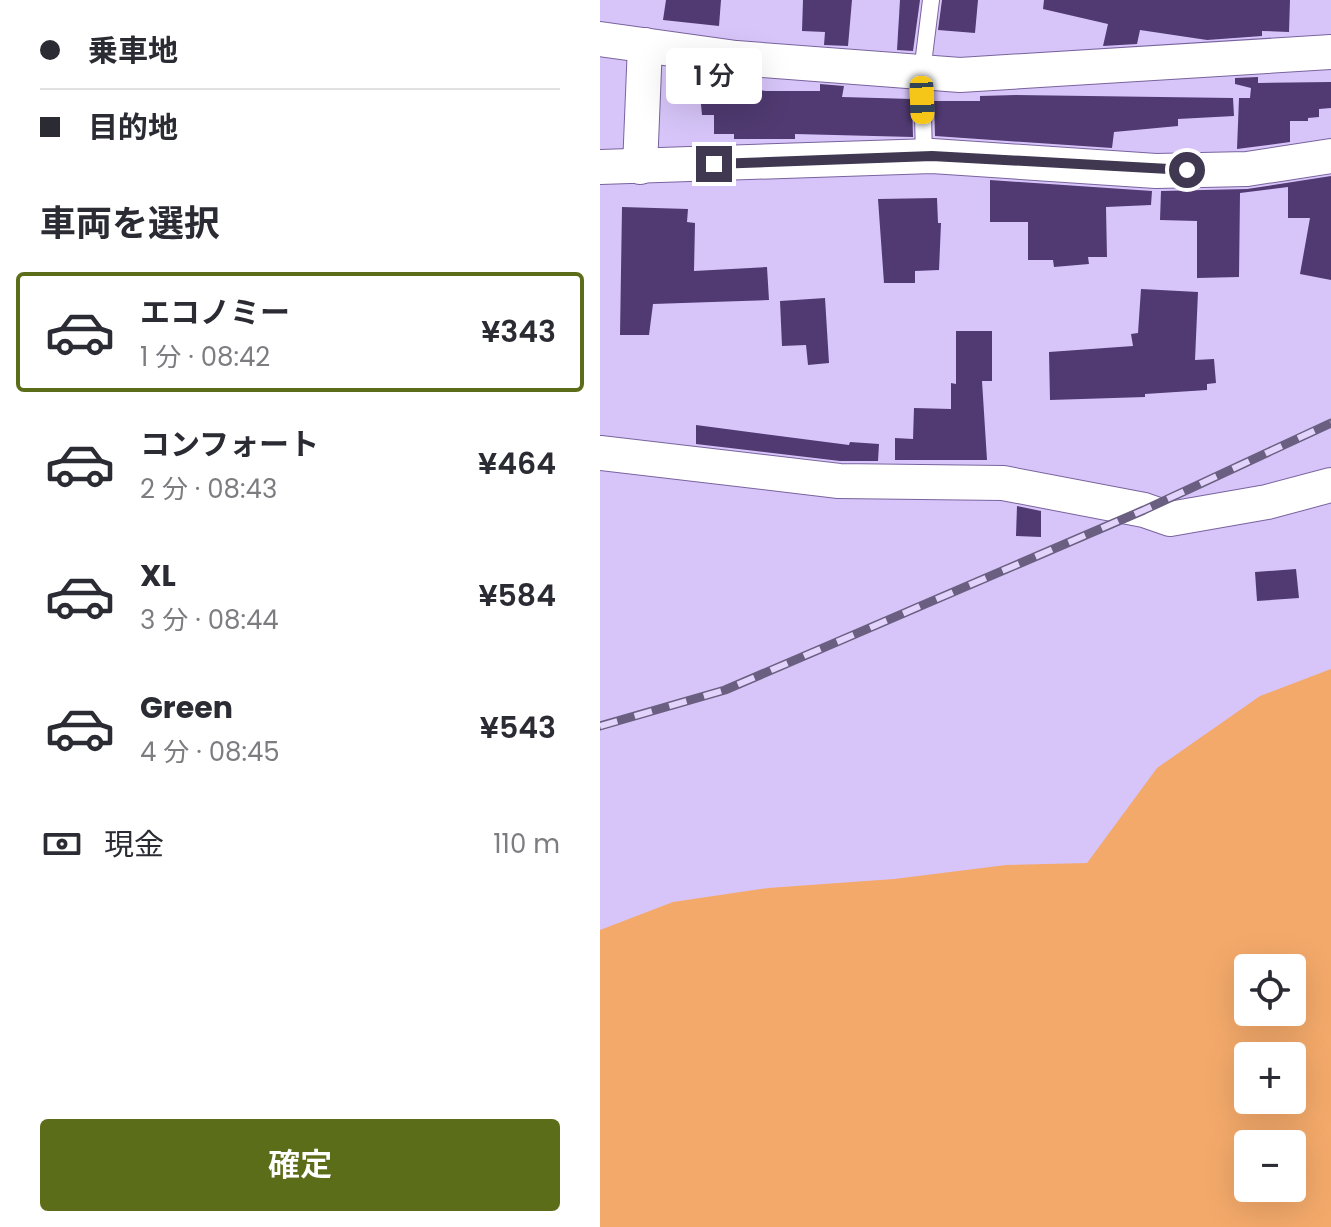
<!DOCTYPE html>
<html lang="ja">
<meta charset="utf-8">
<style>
body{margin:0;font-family:Poppins,"Noto Sans JP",sans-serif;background:#f2f2f3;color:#2b2b33;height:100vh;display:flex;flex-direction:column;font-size:30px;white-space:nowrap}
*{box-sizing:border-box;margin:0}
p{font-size:26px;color:#7c7c81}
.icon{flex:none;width:44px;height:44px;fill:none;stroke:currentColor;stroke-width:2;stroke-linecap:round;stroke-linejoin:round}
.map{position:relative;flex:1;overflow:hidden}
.sheet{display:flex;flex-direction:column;background:#fff;width:600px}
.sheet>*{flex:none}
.hud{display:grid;align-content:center;height:176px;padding:0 40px;background:#fff}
.tools{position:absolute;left:634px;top:954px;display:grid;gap:16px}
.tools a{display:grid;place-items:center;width:72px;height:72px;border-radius:8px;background:#fff;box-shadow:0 8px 32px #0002;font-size:40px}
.end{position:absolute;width:36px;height:36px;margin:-18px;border:10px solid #403751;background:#fff;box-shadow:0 0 0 4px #fff}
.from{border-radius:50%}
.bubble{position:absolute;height:56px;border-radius:8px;background:#fff;box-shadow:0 8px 32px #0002;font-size:26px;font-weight:600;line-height:56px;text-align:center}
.car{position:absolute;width:24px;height:48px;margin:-24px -12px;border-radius:10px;box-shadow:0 0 6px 2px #0007;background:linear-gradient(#f5c518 24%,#345 0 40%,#f5c518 0 76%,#345 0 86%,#f5c518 0)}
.hud b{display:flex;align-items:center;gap:28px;height:76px;font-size:30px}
.hud b+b{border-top:2px solid #e1e1e2}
.hud i{width:20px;height:20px;background:#2b2b33}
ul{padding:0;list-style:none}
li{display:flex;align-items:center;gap:24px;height:120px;margin:0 16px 12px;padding:0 24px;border:4px solid transparent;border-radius:8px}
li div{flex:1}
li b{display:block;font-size:30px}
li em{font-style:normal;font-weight:600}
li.current{border-color:#5c6d19}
li>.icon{width:72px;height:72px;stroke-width:1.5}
h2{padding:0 40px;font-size:36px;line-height:96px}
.pay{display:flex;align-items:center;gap:20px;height:88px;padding:0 40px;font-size:30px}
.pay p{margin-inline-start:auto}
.primary-button{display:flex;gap:16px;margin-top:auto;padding:16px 40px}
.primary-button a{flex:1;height:92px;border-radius:8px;background:#5c6d19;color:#fff;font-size:32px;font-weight:600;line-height:92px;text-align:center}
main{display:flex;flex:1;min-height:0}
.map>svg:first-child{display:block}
.green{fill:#f3a96a;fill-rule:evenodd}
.building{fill:#503a71}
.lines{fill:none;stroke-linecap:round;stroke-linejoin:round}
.service-casing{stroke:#79639e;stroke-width:18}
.minor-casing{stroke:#79639e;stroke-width:36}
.service{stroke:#fff;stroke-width:16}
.minor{stroke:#fff;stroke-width:34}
.rail-casing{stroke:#6a5f80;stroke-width:9}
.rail{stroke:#e2d4fc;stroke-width:6;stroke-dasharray:18;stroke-linecap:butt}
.route{stroke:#403751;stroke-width:10}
</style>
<main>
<section class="sheet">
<div class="hud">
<b><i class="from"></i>乗車地</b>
<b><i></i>目的地</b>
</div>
<h2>車両を選択</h2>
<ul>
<li class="current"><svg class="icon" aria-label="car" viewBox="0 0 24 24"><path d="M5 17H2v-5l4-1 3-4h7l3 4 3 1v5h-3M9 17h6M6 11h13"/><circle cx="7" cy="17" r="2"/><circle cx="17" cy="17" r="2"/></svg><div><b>エコノミー</b><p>1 分 · 08:42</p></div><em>¥343</em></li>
<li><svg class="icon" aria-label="car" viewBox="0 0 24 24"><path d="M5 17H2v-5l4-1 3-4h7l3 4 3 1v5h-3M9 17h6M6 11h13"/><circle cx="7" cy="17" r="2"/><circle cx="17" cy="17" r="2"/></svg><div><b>コンフォート</b><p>2 分 · 08:43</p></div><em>¥464</em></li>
<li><svg class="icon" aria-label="car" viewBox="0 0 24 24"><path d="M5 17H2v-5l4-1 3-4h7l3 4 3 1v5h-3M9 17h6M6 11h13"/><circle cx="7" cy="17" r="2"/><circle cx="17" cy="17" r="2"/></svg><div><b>XL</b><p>3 分 · 08:44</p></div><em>¥584</em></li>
<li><svg class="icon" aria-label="car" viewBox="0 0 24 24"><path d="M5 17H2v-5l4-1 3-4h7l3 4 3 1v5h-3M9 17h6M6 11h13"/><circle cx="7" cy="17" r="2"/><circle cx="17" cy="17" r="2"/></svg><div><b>Green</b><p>4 分 · 08:45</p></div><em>¥543</em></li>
</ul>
<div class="pay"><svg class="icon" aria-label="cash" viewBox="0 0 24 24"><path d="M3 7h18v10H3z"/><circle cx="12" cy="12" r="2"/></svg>現金<p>110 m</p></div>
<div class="primary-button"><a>確定</a></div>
</section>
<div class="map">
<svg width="731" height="1227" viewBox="0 0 731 1227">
<rect width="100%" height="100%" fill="#d7c5f9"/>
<path class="green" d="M 731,669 L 731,1227 L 0,1227 L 0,930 L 73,902 L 168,888 L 294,879 L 406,865 L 487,863 L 557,768 L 660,696 ZM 648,968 L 692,968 L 692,1012 L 648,1012 ZM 648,1056 L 692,1056 L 692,1100 L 648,1100 ZM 648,1144 L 692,1144 L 692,1188 L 648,1188 Z"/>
<g class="building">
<path d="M 66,0 L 121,0 L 119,26 L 63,20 Z"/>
<path d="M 203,0 L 252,0 L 248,46 L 224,45 L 225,32 L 202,31 Z"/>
<path d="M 300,0 L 320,0 L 313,51 L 297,50 Z"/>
<path d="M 342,0 L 378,0 L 375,33 L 338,30 Z"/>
<path d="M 444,0 L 690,0 L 689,32 L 662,31 L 662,36 L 607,40 L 540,30 L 537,44 L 503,46 L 508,24 L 443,9 Z"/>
<path d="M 658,77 L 658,83 L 731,82 L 731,108 L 719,109 L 719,117 L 708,118 L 708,121 L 690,121 L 690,142 L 637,149 L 639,98 L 650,98 L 651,88 L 635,84 L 635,78 Z"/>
<path d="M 99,84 L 166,91 L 220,91 L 220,84 L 244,86 L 242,97 L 312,99 L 313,137 L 195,134 L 195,139 L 134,139 L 134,134 L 114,134 L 114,115 L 102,115 Z"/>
<path d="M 416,95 L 633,98 L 634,116 L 578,119 L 578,126 L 514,132 L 512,148 L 335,136 L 334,101 L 380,101 L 380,96 Z"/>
<path d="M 731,176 L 731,280 L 700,274 L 710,218 L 688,218 L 688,187 L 640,193 L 639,277 L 597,278 L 597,221 L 560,220 L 561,191 L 647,189 Z"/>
<path d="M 390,180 L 552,191 L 551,205 L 506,207 L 507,257 L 488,257 L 489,264 L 454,267 L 453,260 L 428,260 L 428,222 L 390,222 Z"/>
<path d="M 337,198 L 338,223 L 341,223 L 339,270 L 315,271 L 315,283 L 284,283 L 278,199 Z"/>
<path d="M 22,207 L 88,209 L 87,222 L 95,223 L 94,271 L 167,267 L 169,300 L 53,304 L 49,335 L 20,335 Z"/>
<path d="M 541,289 L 598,292 L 595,360 L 614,359 L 616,383 L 607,384 L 607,390 L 545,394 L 545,397 L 450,400 L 449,352 L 533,346 L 531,334 L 538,333 Z"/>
<path d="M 225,298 L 229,363 L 208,365 L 206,345 L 182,346 L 180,301 Z"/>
<path d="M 356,331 L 392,331 L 392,381 L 382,381 L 387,460 L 295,460 L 295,438 L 313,439 L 314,408 L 351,409 L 351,383 L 356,384 Z"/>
<path d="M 96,425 L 249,445 L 250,442 L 279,444 L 278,461 L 240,461 L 96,444 Z"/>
<path d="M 417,506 L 441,511 L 441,537 L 416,536 Z"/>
<path d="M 696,569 L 699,598 L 657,601 L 655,572 Z"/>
</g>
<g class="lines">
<defs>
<path id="service" d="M 324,157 L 322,72 L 331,0"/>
<g id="minor">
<path d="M 0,39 L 136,58 L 360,75 L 731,52"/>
<path d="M 0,167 L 332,156 L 556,171 L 647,169 L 731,156"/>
<path d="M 40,167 L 45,45"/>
<path d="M 0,453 L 239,481 L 403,483 L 544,510 L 570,519 L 667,502 L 731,485"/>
</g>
</defs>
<use href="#service" class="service-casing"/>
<use href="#minor" class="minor-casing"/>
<use href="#service" class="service"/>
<use href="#minor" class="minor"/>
<defs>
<path id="rail" d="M 0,726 L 125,690 L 544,510 L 731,423"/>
</defs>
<use href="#rail" class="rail-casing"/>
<use href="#rail" class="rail"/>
</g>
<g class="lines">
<path class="route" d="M 114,164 L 332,156 L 587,170"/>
</g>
</svg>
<div class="tools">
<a><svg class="icon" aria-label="locate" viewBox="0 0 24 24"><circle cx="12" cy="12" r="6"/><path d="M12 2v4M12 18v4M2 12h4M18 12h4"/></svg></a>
<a>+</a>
<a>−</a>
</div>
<i class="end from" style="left:587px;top:170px"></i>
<i class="end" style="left:114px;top:164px"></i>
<div class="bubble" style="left:66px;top:48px;width:96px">1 分</div>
<i class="car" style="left:322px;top:100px;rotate:178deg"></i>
</div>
</main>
